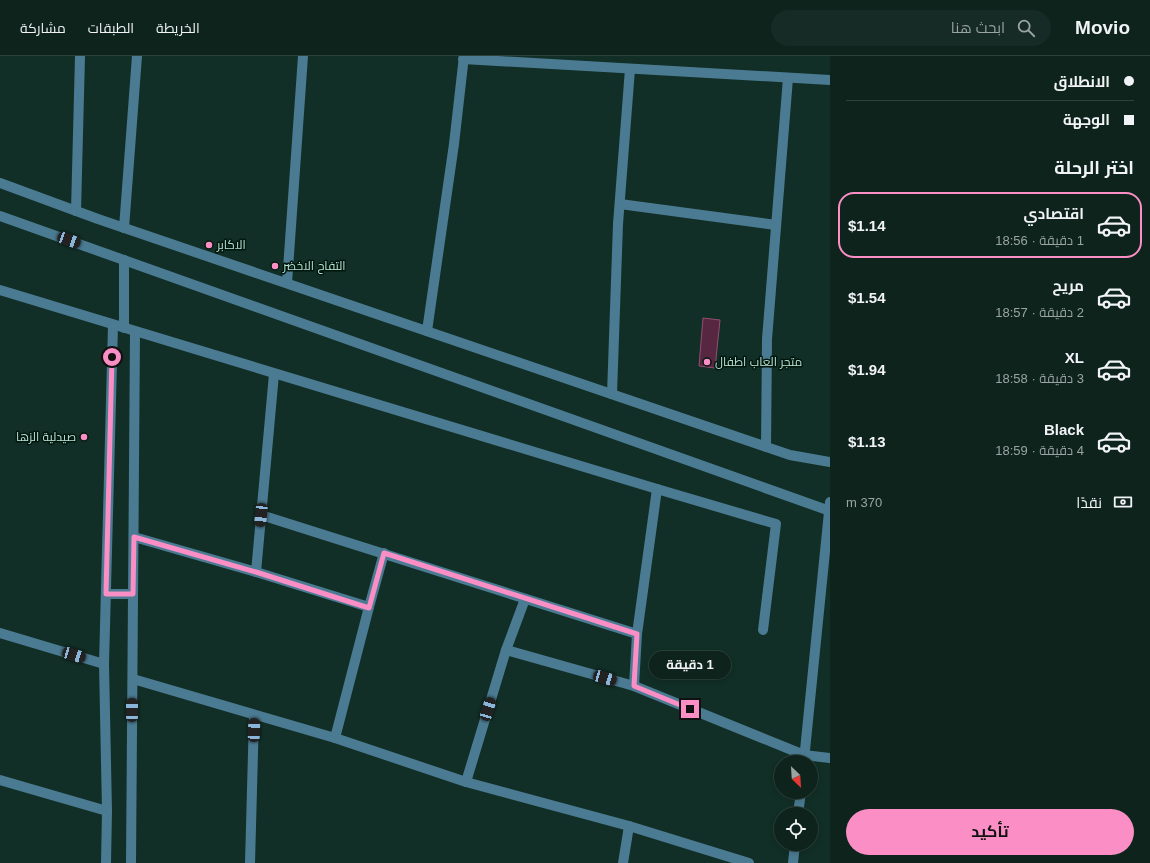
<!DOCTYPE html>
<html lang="ar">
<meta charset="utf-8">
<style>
body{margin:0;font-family:Helvetica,Cairo,sans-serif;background:#162b25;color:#f1f3f6;direction:rtl;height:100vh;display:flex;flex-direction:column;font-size:15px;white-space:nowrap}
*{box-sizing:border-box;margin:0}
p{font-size:13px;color:#9aa4a3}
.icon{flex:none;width:22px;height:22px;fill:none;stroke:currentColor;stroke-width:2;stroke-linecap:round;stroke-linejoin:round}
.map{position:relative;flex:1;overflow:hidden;direction:ltr}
.drawer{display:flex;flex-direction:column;background:#0d231c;width:320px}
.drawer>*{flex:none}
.top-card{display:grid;align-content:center;height:88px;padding:0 16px;background:#0d231c}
.needle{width:26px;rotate:155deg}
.buttons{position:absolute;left:774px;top:699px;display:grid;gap:8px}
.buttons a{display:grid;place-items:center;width:44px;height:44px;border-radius:50%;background:#0d231c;box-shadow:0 2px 6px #0003,0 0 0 1px #2d403b;font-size:20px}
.end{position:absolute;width:18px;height:18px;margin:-9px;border:5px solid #fb8fc5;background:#111;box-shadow:0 0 0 2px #111}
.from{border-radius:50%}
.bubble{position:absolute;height:28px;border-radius:14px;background:#0d231c;box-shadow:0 2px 6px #0003,0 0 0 1px #2d403b;font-size:13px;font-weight:700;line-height:28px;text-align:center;direction:rtl}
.car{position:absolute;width:12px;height:24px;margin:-12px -6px;border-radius:5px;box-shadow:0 0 3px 1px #0007;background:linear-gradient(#222 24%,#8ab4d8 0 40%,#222 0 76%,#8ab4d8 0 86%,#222 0)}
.top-card b{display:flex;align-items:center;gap:14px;height:38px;font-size:15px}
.top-card b+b{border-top:1px solid #2d403b}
.top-card i{width:10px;height:10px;background:#f1f3f6}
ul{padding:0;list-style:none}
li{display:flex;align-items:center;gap:12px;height:66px;margin:0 8px 6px;padding:0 8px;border:2px solid transparent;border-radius:16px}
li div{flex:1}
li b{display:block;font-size:15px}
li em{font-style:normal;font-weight:700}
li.active{border-color:#fb8fc5}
li>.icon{width:36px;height:36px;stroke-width:1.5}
h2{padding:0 16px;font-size:18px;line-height:48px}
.pay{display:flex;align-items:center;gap:10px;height:44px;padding:0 16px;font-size:15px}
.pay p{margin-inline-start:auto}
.cta{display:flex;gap:8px;margin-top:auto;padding:8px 16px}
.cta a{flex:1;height:46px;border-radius:24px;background:#fb8fc5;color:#111;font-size:16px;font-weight:700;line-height:46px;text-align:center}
header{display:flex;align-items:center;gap:24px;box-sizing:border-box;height:56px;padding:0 20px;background:#0d231c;border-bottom:1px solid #2d403b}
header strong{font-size:19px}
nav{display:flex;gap:22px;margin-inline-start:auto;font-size:14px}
.search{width:280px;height:36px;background:#162b25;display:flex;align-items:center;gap:10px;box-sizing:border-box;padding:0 14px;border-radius:22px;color:#9aa4a3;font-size:15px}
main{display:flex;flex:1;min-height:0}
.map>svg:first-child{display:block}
.building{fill:#572640;stroke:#934f71}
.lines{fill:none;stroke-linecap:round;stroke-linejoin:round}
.minor{stroke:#4b7b92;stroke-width:10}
.route{stroke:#fb8fc5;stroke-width:5}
.poi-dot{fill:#fb8fc5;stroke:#00170f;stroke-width:1.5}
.labels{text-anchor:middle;stroke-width:3;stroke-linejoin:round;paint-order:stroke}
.poi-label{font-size:12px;fill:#b8e4d3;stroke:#00170f;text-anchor:start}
</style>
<header>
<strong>Movio</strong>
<div class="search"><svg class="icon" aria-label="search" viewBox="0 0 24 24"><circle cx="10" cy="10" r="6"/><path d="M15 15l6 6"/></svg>ابحث هنا</div>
<nav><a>الخريطة</a><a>الطبقات</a><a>مشاركة</a></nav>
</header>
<main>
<section class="drawer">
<div class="top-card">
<b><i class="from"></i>الانطلاق</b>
<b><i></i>الوجهة</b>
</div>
<h2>اختر الرحلة</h2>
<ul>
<li class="active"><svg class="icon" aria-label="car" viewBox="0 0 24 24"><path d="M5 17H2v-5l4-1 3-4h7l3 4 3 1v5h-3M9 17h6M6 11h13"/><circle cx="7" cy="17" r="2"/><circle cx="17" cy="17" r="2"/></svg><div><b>اقتصادي</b><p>1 دقيقة · 18:56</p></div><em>$1.14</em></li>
<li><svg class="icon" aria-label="car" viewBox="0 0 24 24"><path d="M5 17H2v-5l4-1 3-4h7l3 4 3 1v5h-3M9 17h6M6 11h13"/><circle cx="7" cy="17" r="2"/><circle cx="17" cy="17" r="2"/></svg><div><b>مريح</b><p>2 دقيقة · 18:57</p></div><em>$1.54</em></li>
<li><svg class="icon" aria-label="car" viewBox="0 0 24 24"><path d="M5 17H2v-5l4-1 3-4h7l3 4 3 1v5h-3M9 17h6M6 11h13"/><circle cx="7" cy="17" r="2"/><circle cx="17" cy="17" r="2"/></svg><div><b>XL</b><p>3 دقيقة · 18:58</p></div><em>$1.94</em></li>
<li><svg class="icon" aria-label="car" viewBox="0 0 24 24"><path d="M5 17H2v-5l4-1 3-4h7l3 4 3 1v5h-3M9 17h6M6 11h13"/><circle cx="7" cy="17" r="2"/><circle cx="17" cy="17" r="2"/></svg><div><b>Black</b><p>4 دقيقة · 18:59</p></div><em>$1.13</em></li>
</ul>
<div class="pay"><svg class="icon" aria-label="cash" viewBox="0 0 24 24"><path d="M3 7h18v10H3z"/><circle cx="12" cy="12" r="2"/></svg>نقدًا<p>370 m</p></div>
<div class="cta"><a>تأكيد</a></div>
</section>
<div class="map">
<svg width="830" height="807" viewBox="0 0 830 807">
<rect width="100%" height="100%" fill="#112f26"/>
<path class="building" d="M 703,262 L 720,264 L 715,312 L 699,310 Z"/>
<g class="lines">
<g class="minor">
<path d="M 463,3 L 830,24"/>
<path d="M 0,127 L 98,163 L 790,399 L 830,406"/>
<path d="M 620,148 L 776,169"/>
<path d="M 76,155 L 80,0"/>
<path d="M 0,160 L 830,455"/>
<path d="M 124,172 L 137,0"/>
<path d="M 124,204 L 124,272"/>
<path d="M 287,227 L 303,0"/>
<path d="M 0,234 L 657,433 L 776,468 L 763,574"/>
<path d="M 427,275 L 454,88 L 464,0"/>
<path d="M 612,338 L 618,168 L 630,13"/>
<path d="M 766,391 L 767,283 L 788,22"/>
<path d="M 261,459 L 637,578"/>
<path d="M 134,481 L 256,516 L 369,551"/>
<path d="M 256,516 L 274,318"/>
<path d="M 106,538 L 133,538"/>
<path d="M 0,577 L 104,608"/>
<path d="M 506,594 L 634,630 L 804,699 L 830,702"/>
<path d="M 133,623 L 335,682 L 466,726 L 629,770 L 749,807"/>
<path d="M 634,630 L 637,578 L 657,433"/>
<path d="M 335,682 L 369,551 L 384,497"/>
<path d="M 804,704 L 830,446"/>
<path d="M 0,724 L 107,755"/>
<path d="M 466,726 L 506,594 L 525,543"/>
<path d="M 798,758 L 801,736"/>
<path d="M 106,807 L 107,755 L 104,608 L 113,269"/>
<path d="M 131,807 L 135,276"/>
<path d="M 250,807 L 254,660"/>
<path d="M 623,807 L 629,770"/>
<path d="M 793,807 L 795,788"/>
</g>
</g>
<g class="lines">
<path class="route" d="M 112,301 L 106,538 L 133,538 L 134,481 L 256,516 L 369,552 L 384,497 L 637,578 L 634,630 L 690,653"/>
</g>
<g class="poi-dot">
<circle cx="209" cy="189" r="4"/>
<circle cx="275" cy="210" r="4"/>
<circle cx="707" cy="306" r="4"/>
<circle cx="84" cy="381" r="4"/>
</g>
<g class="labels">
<g class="poi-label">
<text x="217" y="193">الاكابر</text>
<text x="283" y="214">التفاح الاخضر</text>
<text x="715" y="310">متجر العاب اطفال</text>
<text x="76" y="385" text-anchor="end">صيدلية الزها</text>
</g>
</g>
</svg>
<div class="buttons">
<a><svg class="needle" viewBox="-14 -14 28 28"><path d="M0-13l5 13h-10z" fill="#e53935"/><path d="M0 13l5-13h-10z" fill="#9aa4a3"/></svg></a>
<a><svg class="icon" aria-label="locate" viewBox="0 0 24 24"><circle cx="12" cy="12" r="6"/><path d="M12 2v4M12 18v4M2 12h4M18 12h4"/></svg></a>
</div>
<i class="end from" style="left:112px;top:301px"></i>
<i class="end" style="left:690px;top:653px"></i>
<div class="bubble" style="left:649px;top:595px;width:82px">1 دقيقة</div>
<i class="car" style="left:69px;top:184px;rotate:110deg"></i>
<i class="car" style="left:261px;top:459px;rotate:186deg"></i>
<i class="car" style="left:74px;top:599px;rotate:107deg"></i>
<i class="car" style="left:605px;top:622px;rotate:106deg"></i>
<i class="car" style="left:488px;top:653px;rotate:17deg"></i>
<i class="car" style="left:132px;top:654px;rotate:0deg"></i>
<i class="car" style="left:254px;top:674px;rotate:2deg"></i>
</div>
</main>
